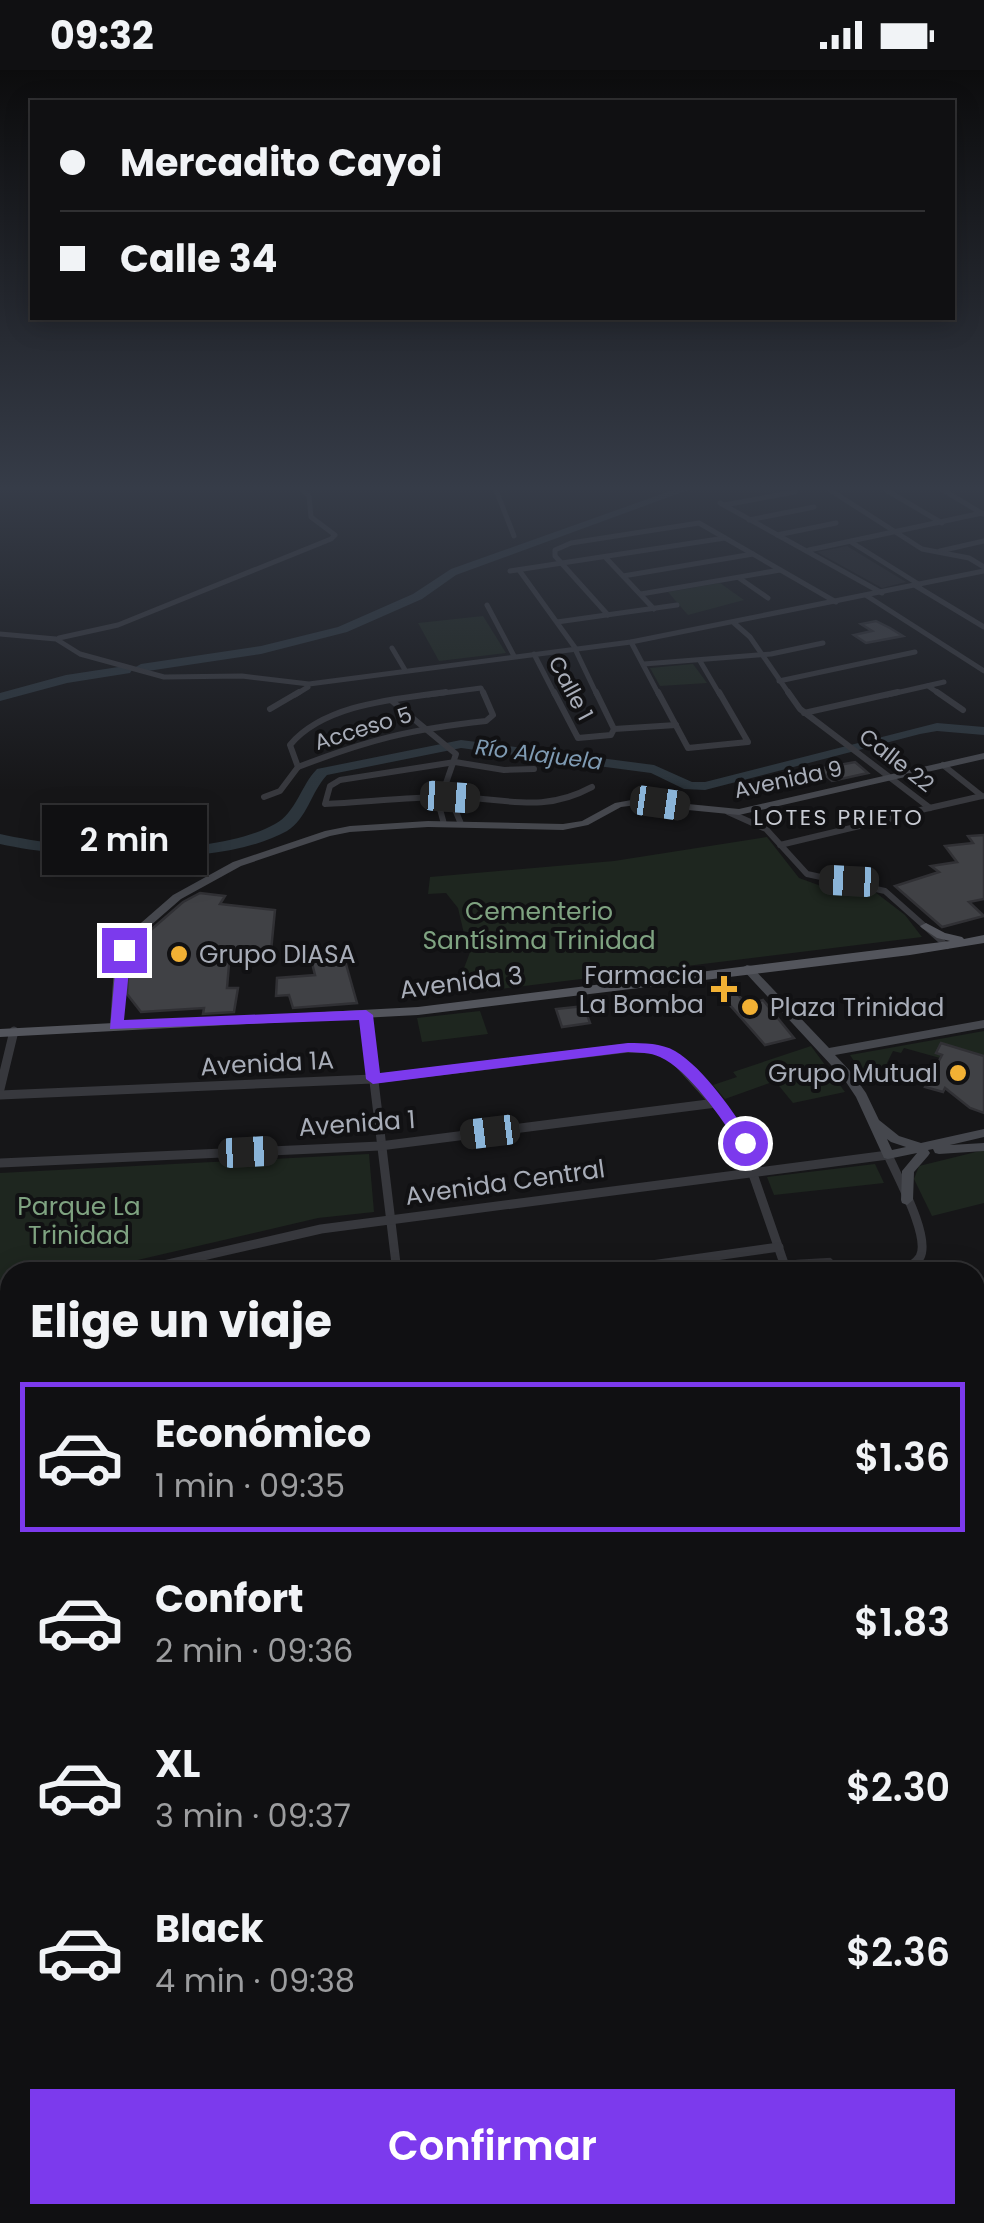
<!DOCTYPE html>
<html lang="es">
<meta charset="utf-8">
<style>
body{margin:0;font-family:Poppins,sans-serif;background:#19191b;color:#f1f3f6;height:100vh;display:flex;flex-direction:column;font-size:38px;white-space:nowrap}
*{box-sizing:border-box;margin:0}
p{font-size:32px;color:#9c9d9f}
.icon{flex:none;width:55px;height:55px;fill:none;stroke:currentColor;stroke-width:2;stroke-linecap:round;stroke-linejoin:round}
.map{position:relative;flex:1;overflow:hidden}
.panel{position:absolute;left:0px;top:1192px;width:985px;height:962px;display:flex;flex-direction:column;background:#101012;border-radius:30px 30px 0 0;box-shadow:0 5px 25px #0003,0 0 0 2px #303032}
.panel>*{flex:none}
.top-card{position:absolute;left:30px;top:30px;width:925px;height:220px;border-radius:0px;box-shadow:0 5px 25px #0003,0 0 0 2px #303032;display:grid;align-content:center;height:220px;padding:0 30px;background:#101012}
.end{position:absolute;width:45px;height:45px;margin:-22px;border:12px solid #7c3aed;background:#fff;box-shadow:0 0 0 5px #fff}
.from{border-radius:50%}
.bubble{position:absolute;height:70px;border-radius:0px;background:#101012;box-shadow:0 5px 25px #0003,0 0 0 2px #303032;font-size:32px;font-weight:600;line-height:70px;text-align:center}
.car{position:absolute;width:30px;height:60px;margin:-30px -15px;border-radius:12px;box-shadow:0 0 8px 2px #0007;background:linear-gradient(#222 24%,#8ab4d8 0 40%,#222 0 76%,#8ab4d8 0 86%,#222 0)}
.top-card b{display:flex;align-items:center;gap:35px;height:95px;font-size:38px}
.top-card b+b{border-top:2px solid #303032}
.top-card i{width:25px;height:25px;background:#f1f3f6}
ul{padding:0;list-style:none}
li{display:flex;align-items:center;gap:30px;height:150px;margin:0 20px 15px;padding:0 10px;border:5px solid transparent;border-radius:0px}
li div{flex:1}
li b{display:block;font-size:38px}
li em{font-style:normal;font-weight:600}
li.selected{border-color:#7c3aed}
li>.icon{width:90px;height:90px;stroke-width:1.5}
h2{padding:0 30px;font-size:45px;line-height:120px}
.action{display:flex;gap:20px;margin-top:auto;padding:20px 30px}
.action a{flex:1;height:115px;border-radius:0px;background:#7c3aed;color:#fff;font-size:40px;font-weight:600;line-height:115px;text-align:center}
.status{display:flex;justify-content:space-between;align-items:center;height:70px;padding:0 50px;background:#101012;direction:ltr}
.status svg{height:28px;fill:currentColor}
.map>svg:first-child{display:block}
.built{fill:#222225}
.green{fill:#1e261f}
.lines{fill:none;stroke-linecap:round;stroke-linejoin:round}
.river{fill:#2c353c;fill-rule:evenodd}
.building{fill:#404145;stroke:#303034;stroke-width:2.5}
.street-far4{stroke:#37383d;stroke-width:5}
.street-far3{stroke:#37383d;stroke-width:6}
.street-far2{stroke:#37383d;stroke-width:9}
.street-far1{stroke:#37383d;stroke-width:11}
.street{stroke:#37383d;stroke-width:14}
.secondary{fill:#45474d;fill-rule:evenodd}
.primary{fill:#53555c;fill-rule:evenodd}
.route{fill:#7c3aed}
.poi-dot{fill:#f2b134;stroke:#111113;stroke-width:4}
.labels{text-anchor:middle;stroke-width:8;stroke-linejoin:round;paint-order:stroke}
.far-street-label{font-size:22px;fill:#a8adb8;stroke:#111113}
.far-water-label{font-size:22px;font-style:italic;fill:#7f9bb3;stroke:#111113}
.far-neighbourhood-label{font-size:22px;letter-spacing:2.5px;fill:#c9ccd4;stroke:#111113}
.park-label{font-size:25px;fill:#7fa381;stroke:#111113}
.poi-label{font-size:25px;fill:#a8adb8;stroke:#111113;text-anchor:start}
.street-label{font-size:25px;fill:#a8adb8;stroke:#111113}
</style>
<div class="status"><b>09:32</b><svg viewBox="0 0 49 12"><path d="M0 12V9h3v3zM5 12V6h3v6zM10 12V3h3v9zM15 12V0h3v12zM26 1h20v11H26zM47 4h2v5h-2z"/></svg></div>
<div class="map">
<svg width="984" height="2153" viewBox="0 0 984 2153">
<rect width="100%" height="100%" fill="#161618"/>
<g class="built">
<path d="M 847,476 L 906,512 L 882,518 L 817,482 Z"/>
<path d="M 975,1955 L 984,1958 L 984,2153 L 820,2153 L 822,2145 L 975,2145 Z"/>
</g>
<g class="green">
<path d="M 720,513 L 744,530 L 688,545 L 668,522 Z"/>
<path d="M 483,546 L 506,583 L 439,591 L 418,553 Z"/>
<path d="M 693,594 L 707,613 L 660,616 L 650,598 Z"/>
<path d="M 767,767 L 799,808 L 821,816 L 875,822 L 905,845 L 922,867 L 467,923 L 461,906 L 475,869 L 465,868 L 458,838 L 446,823 L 428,824 L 430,807 L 614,791 Z"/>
<path d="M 480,941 L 488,964 L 422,972 L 417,948 Z"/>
<path d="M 984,961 L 984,986 L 941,973 L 936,983 L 942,985 L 940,988 L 904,978 L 901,983 L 893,981 L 877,1013 L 872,1012 L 871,1016 L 850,985 Z"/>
<path d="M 811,976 L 845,1022 L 793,1033 L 775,1011 L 725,1029 L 713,1015 L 737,1007 L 733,1002 Z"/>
<path d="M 984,1080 L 984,1133 L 932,1146 L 914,1109 L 919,1096 Z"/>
<path d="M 369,1084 L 374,1142 L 318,1148 L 86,1202 L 10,1202 L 10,1220 L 0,1223 L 0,1103 Z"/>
<path d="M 875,1094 L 884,1113 L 774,1125 L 767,1107 Z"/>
<path d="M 984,1252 L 984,1468 L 975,1471 L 975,1254 Z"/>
<path d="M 984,1495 L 984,1619 L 975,1621 L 975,1497 Z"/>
<path d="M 498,2145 L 787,2145 L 785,2153 L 490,2153 Z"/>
</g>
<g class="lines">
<g class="river">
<path d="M 673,420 L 688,420 L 456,505 L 422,529 L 347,562 L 261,584 L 141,602 L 134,598 L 141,594 L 261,576 L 338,557 L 413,524 L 451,499 Z"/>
<path d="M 125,596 L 132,600 L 130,603 L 67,613 L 0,631 L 0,623 L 66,605 Z"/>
<path d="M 937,653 L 984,657 L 984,665 L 937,661 L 920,664 L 705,720 L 684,719 L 651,703 L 461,678 L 327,705 C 311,722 307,749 287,761 C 219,799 74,790 0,774 L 0,764 C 71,780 211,790 275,754 C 296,743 301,715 317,699 L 461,670 L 654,695 L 692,712 L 705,712 Z"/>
</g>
</g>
<g class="building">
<path d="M 876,551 L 890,558 L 903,566 L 866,573 L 854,565 L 872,561 L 861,554 Z"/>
<path d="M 855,692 L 868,703 L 832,711 L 818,699 Z"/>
<path d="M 984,765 L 984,829 L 969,832 L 984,846 L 942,857 L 895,816 L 939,802 L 931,796 L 957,792 L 945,776 L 973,773 L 968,766 Z"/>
<path d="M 200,823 L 225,826 L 220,834 L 275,840 L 271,881 L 230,883 L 227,918 L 238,918 L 234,942 L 203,944 L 204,938 L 141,942 L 127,924 L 128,899 L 138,871 L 183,832 Z"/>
<path d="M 344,887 L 357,933 L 293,938 L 289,925 L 276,926 L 277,908 L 315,905 L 311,889 Z"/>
<path d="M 730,915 L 747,935 L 763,930 L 794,968 L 765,975 L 714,917 Z"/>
<path d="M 584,936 L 590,953 L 562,957 L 556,939 Z"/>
<path d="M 941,973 L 984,986 L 984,1043 L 970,1038 L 945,1018 L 943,1022 L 925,1017 L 942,985 L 936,983 Z"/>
<path d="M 830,1189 L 843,1202 L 802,1202 L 798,1191 Z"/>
</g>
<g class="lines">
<g class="street-far4">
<path d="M 496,420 L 514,466"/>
<path d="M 830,420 L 922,479 L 969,488 L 984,497"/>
<path d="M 886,420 L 942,453"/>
<path d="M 943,420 L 983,444"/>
<path d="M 720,433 L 882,523"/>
<path d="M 724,435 L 795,422"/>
<path d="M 749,450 L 814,437"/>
<path d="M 777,465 L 836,453"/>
<path d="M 851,472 L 920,515"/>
<path d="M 809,480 L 982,443"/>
<path d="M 940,481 L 984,471"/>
<path d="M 606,488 L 654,539"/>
<path d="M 519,500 L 576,579"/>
<path d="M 510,501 L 725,468"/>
<path d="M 623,506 L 753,484"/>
<path d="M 739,508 L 768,528"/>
<path d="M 916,516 L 984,557"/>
<path d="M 641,524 L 780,500"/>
<path d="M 867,526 L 984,601"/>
<path d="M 487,535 L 514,586"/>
<path d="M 608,545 L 555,486 L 555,480 L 571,473 L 699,453 L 836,532"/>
<path d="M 557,552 L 677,535"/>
<path d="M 734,553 L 750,567 L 790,625"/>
<path d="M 0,564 L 56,569 L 80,584 L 164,607 L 242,606 L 309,614 L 631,572 L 984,501"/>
<path d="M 59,568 L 118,555 L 331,469 L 335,465 L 311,447 L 309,426 L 303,420"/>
<path d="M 631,572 L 659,625"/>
<path d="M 392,578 L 405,600"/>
<path d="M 575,579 L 597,625"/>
<path d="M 534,584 L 555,625"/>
<path d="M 700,591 L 720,625"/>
<path d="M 644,594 L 771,584 L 823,573"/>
<path d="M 779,611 L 915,582"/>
<path d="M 928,616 L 941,625"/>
<path d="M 295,625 L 308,617"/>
<path d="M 428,625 L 481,618 L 484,625"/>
<path d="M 887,625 L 944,612"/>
</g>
<g class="street-far3">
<path d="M 554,622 L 578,668 L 611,665 L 614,659 L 596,622"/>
<path d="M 658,622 L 688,678 L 748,672 L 719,622"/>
<path d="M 788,622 L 800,639 L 930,738"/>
<path d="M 937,622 L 963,640"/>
<path d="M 392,631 L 456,684 L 443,722"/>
<path d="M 270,639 L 299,622"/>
<path d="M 804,643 L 898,622"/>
<path d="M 614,659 L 676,655"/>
<path d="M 943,695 L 982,726"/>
<path d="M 298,697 L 290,675 C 324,634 396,629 446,622"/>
<path d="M 298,697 C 368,670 411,659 486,651 L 493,645 L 483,622"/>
<path d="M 534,699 L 504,700 L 455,692 L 340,710 L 330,716 L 325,734 C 366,732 408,727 449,727 C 504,727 540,745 592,717"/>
<path d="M 264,727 L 280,721 L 298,697"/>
<path d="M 728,742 L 766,759 L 807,804 L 885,821 L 947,876"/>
<path d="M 912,742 L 982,726"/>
<path d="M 444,754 L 437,728 L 443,722 L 450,727 L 461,754"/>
<path d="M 780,775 L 893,748"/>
</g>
<g class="street-far2">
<path d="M 366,945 L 397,1202"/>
<path d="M 0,1019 L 14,961"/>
<path d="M 0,1025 L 373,1009 L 628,978 L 654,979 L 671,985 L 737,1058 L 787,1202"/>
<path d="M 0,1093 L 380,1076 L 716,1033"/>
<path d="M 133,1202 L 321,1159 L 888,1085 C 897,1106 931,1167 920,1187 C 916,1193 908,1198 901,1202"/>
<path d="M 602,1202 L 779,1177"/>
</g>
<g class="street-far1">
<path d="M 0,1234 L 10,1232"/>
<path d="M 0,1323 L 10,1321"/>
<path d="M 0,1423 L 10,1420"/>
<path d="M 975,1484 L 984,1481"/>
</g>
<g class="street">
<path d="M 975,1734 L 984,1737"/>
<path d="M 0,1758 L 5,1794"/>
<path d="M 0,1852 L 10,1847"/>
<path d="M 0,1858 L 10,1871"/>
<path d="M 178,2145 L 183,2153"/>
<path d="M 218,2153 L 227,2145"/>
<path d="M 470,2153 L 478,2145"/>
<path d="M 800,2153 L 802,2145"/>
</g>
<g class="secondary">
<path d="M 984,683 L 984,689 L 739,745 L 637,735 L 621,737 L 588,755 L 563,760 L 428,757 L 350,762 L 330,766 L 241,796 L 181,829 L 135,869 L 124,898 L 122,955 L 116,959 L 110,955 L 114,898 L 126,866 L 173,825 L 233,792 L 325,761 L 350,756 L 428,751 L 563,754 L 582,751 L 615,733 L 637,729 L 739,739 Z"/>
<path d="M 747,895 L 751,896 L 829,978 L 984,950 L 984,958 L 835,985 L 852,1003 L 866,1023 L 879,1050 L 899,1066 L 921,1073 L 984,1059 L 984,1067 L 950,1075 L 984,1073 L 984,1081 L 939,1084 L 935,1083 L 933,1079 L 928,1080 L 930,1083 L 928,1086 L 914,1102 L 913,1130 L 907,1135 L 902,1133 L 901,1130 L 902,1101 L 917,1083 L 888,1089 L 884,1088 L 856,1027 L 844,1009 L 743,900 L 742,898 ZM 887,1069 L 891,1072 L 906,1077 L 892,1080 Z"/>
</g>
<path class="primary" d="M 926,853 L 945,863 L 962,867 L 964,869 L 984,865 L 984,873 L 910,885 L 418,945 L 0,967 L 0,959 L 418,937 L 950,871 L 937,868 L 922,858 L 920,856 Z"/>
</g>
<linearGradient id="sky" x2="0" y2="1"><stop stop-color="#0c0c0d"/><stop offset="0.58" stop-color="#363c48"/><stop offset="1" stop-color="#363c48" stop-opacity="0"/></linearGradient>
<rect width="984" height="721" fill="url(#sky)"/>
<path class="route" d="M 124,875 L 131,880 L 124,950 L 366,940 L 373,945 L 380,1003 L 628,973 C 644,973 661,973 675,981 C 704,998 736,1045 753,1073 L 751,1077 L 740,1077 C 723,1050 688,999 660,987 C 650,982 639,983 628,982 L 373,1014 L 366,1009 L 359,950 L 110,959 L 117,880 Z"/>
<g class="poi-dot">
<circle cx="179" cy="884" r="10"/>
<path d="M719 904h10v10h10v10h-10v10h-10v-10h-10v-10h10z"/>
<circle cx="750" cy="937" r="10"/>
<circle cx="958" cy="1003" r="10"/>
</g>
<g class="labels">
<g class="far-street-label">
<text transform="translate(571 618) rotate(62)" y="8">Calle 1</text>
<text transform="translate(363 658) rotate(-17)" y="8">Acceso 5</text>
<text transform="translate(897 690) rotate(38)" y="8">Calle 22</text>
<text transform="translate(788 709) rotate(-12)" y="8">Avenida 9</text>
</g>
<g class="far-water-label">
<text transform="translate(539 684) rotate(7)" y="8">Río Alajuela</text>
</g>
<g class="far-neighbourhood-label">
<text x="839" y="755">LOTES PRIETO</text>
</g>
<g class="park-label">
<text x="539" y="850">Cementerio<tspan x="539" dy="29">Santísima Trinidad</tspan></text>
<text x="79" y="1145">Parque La<tspan x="79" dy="29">Trinidad</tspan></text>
</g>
<g class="poi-label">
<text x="199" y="893">Grupo DIASA</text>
<text x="704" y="914" text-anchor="end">Farmacia<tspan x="704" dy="29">La Bomba</tspan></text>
<text x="770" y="946">Plaza Trinidad</text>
<text x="938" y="1012" text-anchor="end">Grupo Mutual</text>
</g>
<g class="street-label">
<text transform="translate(461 912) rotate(-7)" y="9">Avenida 3</text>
<text transform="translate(267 993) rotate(-3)" y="9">Avenida 1A</text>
<text transform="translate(357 1053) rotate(-4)" y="9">Avenida 1</text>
<text transform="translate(505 1112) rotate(-8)" y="9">Avenida Central</text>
</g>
</g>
</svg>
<i class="end from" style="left:745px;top:1073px"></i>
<i class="end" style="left:124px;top:880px"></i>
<div class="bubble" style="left:42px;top:735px;width:165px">2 min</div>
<i class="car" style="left:450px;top:727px;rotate:94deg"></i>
<i class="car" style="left:660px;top:733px;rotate:98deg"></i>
<i class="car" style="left:849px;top:811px;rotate:273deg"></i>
<i class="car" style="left:490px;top:1062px;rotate:263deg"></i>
<i class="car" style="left:248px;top:1082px;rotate:87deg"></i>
<div class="top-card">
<b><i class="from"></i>Mercadito Cayoi</b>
<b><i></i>Calle 34</b>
</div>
<section class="panel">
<h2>Elige un viaje</h2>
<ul>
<li class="selected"><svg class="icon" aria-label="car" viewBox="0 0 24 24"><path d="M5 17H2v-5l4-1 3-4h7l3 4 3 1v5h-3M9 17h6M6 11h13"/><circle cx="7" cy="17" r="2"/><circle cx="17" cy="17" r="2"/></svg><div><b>Económico</b><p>1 min · 09:35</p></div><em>$1.36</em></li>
<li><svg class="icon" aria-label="car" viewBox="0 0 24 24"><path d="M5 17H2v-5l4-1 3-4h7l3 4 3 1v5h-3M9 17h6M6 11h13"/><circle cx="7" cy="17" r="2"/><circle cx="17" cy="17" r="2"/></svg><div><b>Confort</b><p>2 min · 09:36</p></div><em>$1.83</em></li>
<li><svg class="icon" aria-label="car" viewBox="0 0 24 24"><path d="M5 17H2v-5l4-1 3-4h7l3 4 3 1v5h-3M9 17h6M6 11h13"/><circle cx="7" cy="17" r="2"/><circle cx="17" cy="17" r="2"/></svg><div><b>XL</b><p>3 min · 09:37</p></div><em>$2.30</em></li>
<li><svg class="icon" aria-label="car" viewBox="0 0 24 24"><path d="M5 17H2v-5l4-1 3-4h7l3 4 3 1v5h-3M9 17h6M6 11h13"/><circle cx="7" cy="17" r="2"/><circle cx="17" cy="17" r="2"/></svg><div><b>Black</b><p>4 min · 09:38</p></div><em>$2.36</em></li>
</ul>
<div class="action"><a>Confirmar</a></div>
</section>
</div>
